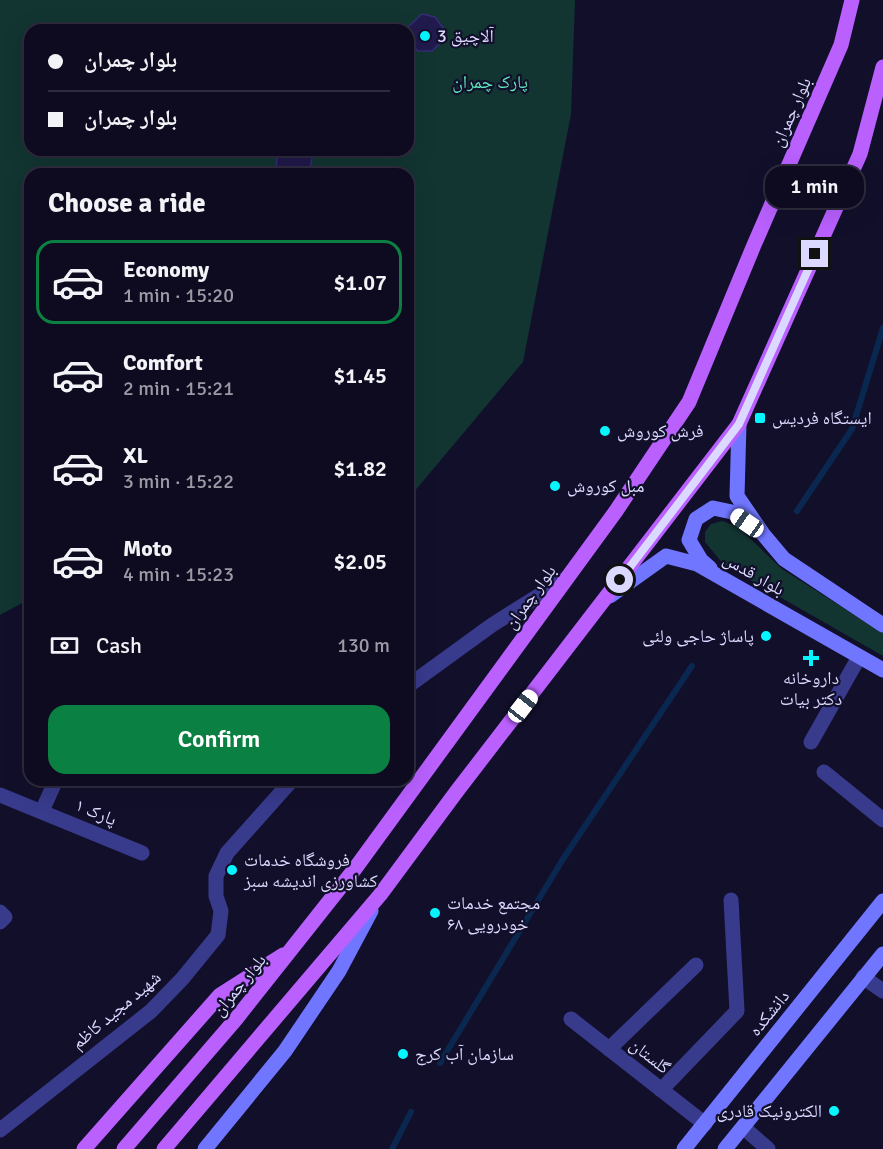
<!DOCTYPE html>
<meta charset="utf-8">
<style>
body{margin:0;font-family:Signika,"Noto Naskh Arabic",sans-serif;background:#171429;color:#f1f3f6;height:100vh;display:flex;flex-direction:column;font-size:22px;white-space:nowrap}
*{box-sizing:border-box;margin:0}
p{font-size:20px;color:#9b9ba5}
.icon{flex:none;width:33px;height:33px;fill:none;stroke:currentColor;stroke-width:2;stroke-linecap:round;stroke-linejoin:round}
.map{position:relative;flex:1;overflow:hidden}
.drawer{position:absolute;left:24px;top:168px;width:390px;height:618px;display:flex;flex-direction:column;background:#0e0b20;border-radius:18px;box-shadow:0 6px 24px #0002,0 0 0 2px #2e2b3e}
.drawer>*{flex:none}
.top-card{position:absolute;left:24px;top:24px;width:390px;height:132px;border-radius:18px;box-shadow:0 6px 24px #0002,0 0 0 2px #2e2b3e;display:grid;align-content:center;height:132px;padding:0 24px;background:#0e0b20}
.end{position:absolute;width:27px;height:27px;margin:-14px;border:8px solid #dbd9ff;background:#111;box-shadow:0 0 0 3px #111}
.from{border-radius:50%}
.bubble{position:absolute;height:42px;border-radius:18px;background:#0e0b20;box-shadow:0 6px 24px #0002,0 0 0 2px #2e2b3e;font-size:20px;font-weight:600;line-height:42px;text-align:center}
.car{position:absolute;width:18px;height:36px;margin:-18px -9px;border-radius:8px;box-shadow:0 0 4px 2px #0007;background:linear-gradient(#fff 24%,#345 0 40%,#fff 0 76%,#345 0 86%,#fff 0)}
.top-card b{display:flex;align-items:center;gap:21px;height:57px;font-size:22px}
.top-card b+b{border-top:2px solid #2e2b3e}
.top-card i{width:15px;height:15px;background:#f1f3f6}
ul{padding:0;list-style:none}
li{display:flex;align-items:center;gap:18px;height:84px;margin:0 12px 9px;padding:0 12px;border:3px solid transparent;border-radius:18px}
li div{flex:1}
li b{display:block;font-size:22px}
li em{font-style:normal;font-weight:600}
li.on{border-color:#0b8043}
li>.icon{width:54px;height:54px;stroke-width:1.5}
h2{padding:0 24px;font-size:27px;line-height:72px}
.pay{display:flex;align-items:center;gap:15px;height:66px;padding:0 24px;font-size:22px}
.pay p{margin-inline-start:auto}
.action{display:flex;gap:12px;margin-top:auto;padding:12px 24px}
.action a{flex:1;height:69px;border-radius:18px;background:#0b8043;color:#fff;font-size:24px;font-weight:600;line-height:69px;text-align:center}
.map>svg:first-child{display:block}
.green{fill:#123532;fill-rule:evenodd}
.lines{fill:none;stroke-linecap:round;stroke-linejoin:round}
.stream{stroke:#0a284f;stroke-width:6}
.building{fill:#211a4d;stroke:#362b7a;stroke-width:1.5}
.minor{stroke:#383a8c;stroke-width:15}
.secondary{stroke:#7076ff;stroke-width:15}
.primary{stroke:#b960ff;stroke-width:15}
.route{stroke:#dbd9ff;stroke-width:8}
.poi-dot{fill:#05f6ff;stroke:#120f2b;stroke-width:2}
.labels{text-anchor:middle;stroke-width:4.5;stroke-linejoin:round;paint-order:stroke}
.poi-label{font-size:18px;fill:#dbd9ff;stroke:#120f2b;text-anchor:start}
.park-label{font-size:18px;fill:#5ee7bb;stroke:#120f2b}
.street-label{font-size:18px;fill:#dbd9ff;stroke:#120f2b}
</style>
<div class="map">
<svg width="883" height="1149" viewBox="0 0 883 1149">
<rect width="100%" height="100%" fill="#120f2b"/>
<g class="green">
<path d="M 0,0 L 575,0 L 571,114 L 523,362 L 408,499 L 408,174 L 30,174 L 30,605 L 24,602 L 0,615 ZM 30,30 L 408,30 L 408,150 L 30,150 Z"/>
<path d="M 722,521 L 737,526 L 782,569 L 883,633 L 883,656 L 724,565 L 705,542 L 705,532 L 711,524 Z"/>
</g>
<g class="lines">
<g class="stream">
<path d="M 797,511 L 852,429 L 883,328"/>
<path d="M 440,1063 L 563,859 L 692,666"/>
<path d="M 392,1149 L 411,1112"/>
</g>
</g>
<g class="building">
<path d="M 422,14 L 435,17 L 443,28 L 442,41 L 432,51 L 418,51 L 408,41 L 408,27 Z"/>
<path d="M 278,150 L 310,150 L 313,153 L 309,174 L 281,174 L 276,168 Z"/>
</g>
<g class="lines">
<g class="minor">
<path d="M 408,686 L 492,625 L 567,578"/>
<path d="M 811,742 L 859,657"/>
<path d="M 824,772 L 883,820"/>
<path d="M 0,795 L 142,853"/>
<path d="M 42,811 L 56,780"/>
<path d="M 0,912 L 5,917 L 0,922"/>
<path d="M 863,977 L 883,991"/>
<path d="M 571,1019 L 705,1124"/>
<path d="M 609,1049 L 696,965"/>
<path d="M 661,1090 L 737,1011 L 731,900"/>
<path d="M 743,1127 L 768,1149"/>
<path d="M 0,1130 L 151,1011 L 182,979 L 218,935 L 221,911 L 216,896 L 216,876 L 227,853 L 292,780"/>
</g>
<g class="secondary">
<path d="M 739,424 L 737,496 L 763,534 L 784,559 L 883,625"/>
<path d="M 710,568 L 701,560 L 689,540 L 696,519 L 713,508 L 732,512 L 753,527"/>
<path d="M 610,596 L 666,556 L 697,564 L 883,670"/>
<path d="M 205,1149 L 285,1051 L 339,971 L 371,911"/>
<path d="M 684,1149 L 883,901"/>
<path d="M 725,1149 L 883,954"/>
</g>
<g class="primary">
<path d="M 84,1149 L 220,995 L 283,955"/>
<path d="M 124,1149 L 236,1019 L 354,870 L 616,511 L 689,402 L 754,245 L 841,45 L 852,0"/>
<path d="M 164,1149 L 380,895 L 457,791 L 739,424 L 860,154 L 883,67"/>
</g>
</g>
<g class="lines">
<path class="route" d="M 620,580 L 739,424 L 815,254"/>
</g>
<g class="poi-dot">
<circle cx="425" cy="36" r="6"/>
<rect x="754" y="412" width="12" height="12" rx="3"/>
<circle cx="605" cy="431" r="6"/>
<circle cx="555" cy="486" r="6"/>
<circle cx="766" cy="636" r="6"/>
<path d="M808 649h6v6h6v6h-6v6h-6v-6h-6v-6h6z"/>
<circle cx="232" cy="870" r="6"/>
<circle cx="435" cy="913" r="6"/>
<circle cx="403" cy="1054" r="6"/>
<circle cx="834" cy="1111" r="6"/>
</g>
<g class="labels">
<g class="poi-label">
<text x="437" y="42">آلاچیق 3</text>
<text x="772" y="424">ایستگاه فردیس</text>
<text x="617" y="437">فرش کوروش</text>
<text x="567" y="492">مبل کوروش</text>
<text x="754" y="642" text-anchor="end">پاساژ حاجی ولئی</text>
<text x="811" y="684" text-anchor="middle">داروخانه<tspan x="811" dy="21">دکتر بیات</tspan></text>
<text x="244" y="866">فروشگاه خدمات<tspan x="244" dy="21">کشاورزی اندیشه سبز</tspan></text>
<text x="447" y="909">مجتمع خدمات<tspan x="447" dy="21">خودرویی ۶۸</tspan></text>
<text x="415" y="1060">سازمان آب کرج</text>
<text x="822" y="1117" text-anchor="end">الکترونیک قادری</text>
</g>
<g class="park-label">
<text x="490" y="88">پارک چمران</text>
</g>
<g class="street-label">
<text transform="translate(791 112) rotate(-66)" y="6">بلوار چمران</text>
<text transform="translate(754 574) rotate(30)" y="6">بلوار قدس</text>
<text transform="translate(530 597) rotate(-54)" y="6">بلوار چمران</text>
<text transform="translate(96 812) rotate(23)" y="6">پارک ۱</text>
<text transform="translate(239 985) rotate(-51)" y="6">بلوار چمران</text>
<text transform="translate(116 1010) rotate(-40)" y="6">شهید مجید کاظم</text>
<text transform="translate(769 1013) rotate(-51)" y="6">دانشکده</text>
<text transform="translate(650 1056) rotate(38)" y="6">گلستان</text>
</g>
</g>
</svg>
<i class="end from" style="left:620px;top:580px"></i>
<i class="end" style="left:815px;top:254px"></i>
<div class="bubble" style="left:765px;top:166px;width:99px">1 min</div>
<i class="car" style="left:747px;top:523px;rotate:305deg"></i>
<i class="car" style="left:523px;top:706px;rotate:38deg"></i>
<div class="top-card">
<b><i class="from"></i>بلوار چمران</b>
<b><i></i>بلوار چمران</b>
</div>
<section class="drawer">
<h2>Choose a ride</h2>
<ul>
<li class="on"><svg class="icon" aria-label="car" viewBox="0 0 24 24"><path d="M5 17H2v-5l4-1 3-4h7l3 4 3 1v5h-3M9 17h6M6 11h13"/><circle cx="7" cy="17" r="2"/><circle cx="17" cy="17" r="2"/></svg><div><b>Economy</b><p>1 min · 15:20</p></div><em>$1.07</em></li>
<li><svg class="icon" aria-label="car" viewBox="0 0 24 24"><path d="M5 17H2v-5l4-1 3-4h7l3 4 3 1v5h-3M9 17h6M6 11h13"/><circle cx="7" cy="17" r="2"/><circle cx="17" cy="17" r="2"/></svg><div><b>Comfort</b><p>2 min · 15:21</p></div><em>$1.45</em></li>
<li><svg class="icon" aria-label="car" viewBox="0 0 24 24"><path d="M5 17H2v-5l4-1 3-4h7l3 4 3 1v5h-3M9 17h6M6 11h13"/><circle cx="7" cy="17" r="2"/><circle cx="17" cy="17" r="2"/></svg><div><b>XL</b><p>3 min · 15:22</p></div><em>$1.82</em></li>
<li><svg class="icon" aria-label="car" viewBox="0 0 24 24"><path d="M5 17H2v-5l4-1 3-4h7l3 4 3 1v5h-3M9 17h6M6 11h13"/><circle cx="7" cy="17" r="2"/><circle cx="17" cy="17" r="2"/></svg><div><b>Moto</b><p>4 min · 15:23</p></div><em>$2.05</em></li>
</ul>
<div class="pay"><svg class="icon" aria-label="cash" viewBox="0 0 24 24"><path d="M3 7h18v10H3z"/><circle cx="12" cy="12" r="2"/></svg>Cash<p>130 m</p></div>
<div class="action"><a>Confirm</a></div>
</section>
</div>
